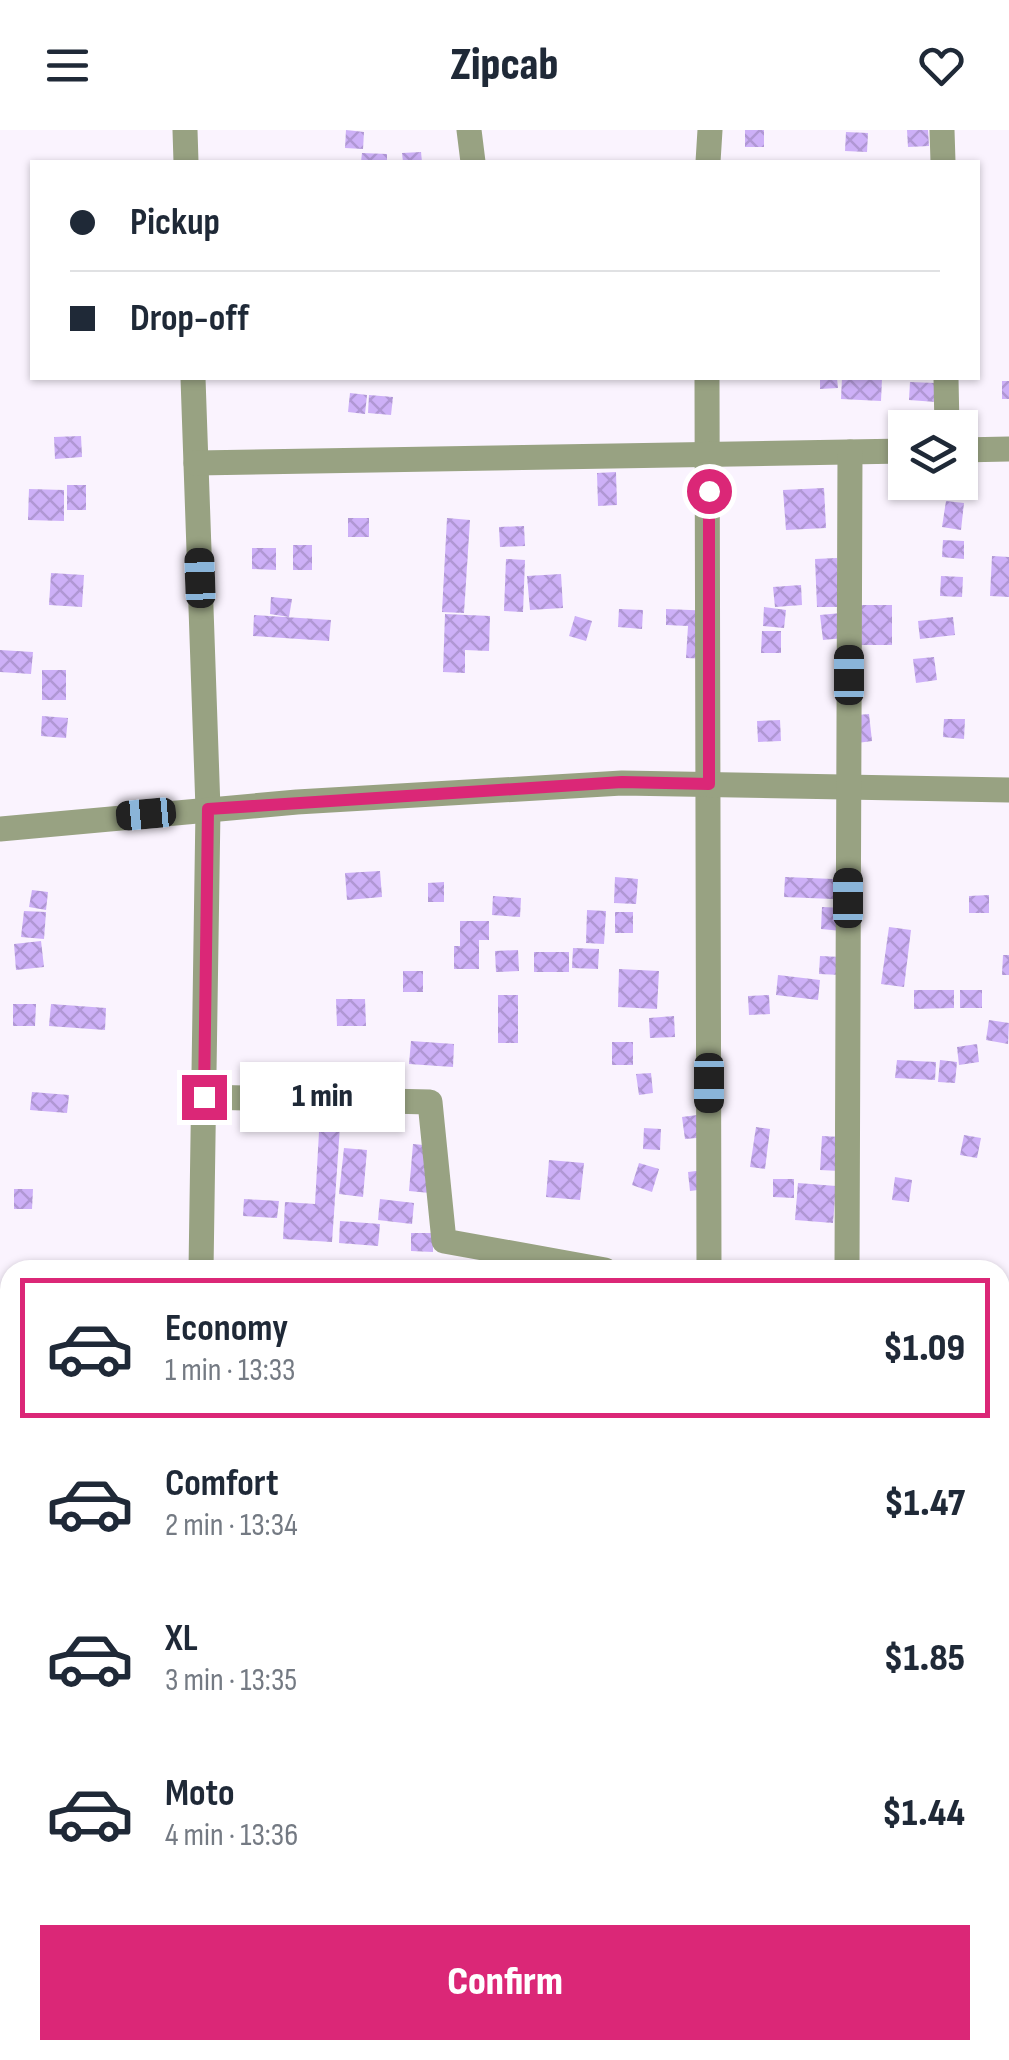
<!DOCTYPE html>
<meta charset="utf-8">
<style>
body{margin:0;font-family:"Sofia Sans Condensed",sans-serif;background:#f2f2f3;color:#1f2937;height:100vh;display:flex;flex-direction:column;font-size:38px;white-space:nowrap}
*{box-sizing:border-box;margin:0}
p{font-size:32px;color:#747a83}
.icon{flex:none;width:55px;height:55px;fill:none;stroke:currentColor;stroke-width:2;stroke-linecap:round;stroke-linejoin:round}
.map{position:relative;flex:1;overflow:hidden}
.details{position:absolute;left:0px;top:1130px;width:1010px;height:800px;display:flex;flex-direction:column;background:#fff;border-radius:30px 30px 0 0;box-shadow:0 2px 8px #0004}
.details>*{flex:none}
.banner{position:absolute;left:30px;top:30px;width:950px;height:220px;border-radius:0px;box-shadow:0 2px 8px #0004;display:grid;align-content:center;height:220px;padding:0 40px;background:#fff}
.tools{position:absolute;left:888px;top:280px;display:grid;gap:20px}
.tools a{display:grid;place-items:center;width:90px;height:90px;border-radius:0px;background:#fff;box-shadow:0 2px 8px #0004;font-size:50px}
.end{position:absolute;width:45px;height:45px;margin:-22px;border:12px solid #db2777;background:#fff;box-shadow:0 0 0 5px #fff}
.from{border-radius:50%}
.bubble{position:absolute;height:70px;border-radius:0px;background:#fff;box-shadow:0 2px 8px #0004;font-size:32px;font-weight:800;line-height:70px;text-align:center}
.car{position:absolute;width:30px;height:60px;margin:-30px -15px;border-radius:12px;box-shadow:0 0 8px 2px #0007;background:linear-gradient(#222 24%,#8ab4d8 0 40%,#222 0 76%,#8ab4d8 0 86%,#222 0)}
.banner b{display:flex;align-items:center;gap:35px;height:95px;font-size:38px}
.banner b+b{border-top:2px solid #e0e1e3}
.banner i{width:25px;height:25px;background:#1f2937}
ul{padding:18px 0 0;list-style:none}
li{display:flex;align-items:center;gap:30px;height:140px;margin:0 20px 15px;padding:0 20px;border:5px solid transparent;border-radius:0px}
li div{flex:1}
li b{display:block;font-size:38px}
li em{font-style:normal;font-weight:800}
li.selected{border-color:#db2777}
li>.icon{width:90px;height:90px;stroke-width:1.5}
.button{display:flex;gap:20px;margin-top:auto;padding:20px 40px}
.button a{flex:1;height:115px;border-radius:0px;background:#db2777;color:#fff;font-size:40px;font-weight:800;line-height:115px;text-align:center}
header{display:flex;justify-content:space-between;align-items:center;height:130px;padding:0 40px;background:#fff;font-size:45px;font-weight:800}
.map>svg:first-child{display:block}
.wetland{fill:url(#wetland-marsh)}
.building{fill:url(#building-cross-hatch)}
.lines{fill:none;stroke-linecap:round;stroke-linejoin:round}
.minor{stroke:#98a282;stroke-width:25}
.route{stroke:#db2777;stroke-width:12}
</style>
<header><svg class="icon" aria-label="menu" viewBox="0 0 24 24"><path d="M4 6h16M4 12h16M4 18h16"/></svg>Zipcab<svg class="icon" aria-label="heart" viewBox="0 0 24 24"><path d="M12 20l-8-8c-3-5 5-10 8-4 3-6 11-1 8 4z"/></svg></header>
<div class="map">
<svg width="1009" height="1930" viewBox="0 0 1009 1930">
<defs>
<pattern id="wetland-marsh" width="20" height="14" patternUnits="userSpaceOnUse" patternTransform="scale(2.5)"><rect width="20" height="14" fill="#bbe7aa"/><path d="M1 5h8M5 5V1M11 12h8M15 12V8" fill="none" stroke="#a0c692"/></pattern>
<pattern id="building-cross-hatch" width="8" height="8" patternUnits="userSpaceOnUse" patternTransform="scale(2.5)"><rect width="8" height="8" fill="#cdb0f7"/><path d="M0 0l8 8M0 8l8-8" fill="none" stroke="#b097d4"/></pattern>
</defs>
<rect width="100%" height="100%" fill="#faf3fe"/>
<path class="wetland" d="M 1000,1417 L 1009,1417 L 1009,1930 L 728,1930 L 726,1920 L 1000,1920 Z"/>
<g class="building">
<path d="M 346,0 L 364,2 L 363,19 L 345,18 Z"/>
<rect x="745" y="0" width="19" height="17"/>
<path d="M 907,0 L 928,0 L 929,16 L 908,17 Z"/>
<path d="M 846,2 L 868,3 L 867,22 L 845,21 Z"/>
<path d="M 421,22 L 422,32 L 403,32 L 402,23 Z"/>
<path d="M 362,23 L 387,24 L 387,32 L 361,32 Z"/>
<path d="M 820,248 L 837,248 L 838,258 L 820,259 Z"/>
<path d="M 842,248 L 882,248 L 881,271 L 841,269 Z"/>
<rect x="1002" y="251" width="7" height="18"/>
<path d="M 910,252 L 936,253 L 936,272 L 909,270 Z"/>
<path d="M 350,263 L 367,265 L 365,284 L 348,282 Z"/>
<path d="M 369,265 L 393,267 L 391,285 L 368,283 Z"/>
<path d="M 81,306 L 82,327 L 55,329 L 54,307 Z"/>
<path d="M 616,342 L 617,375 L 598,376 L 597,343 Z"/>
<rect x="67" y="355" width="19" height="25"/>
<path d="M 824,358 L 826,398 L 786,400 L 783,360 Z"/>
<path d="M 29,359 L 64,360 L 64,391 L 28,390 Z"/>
<path d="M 946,371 L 964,373 L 961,400 L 942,397 Z"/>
<rect x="348" y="388" width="21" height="19"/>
<path d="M 447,388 L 470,390 L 464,483 L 442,482 Z"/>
<path d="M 524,396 L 525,416 L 500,417 L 499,397 Z"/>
<path d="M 943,410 L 964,411 L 964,429 L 942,427 Z"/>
<rect x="293" y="415" width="19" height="25"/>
<path d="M 252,418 L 276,418 L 276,440 L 252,439 Z"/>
<path d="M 992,426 L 1009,427 L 1009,467 L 990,466 Z"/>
<path d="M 837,428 L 839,477 L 817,477 L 815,429 Z"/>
<path d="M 506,429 L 525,430 L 523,482 L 504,481 Z"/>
<path d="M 51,443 L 84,445 L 82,477 L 49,475 Z"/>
<path d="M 561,444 L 563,478 L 530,480 L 527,446 Z"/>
<path d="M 941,446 L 963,447 L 962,467 L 940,466 Z"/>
<path d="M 801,455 L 802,475 L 775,477 L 773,457 Z"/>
<path d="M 271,467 L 292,469 L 289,487 L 270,484 Z"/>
<path d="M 851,475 L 892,475 L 892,515 L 850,515 Z"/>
<path d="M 764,477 L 786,480 L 784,498 L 763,496 Z"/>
<path d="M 619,479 L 643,480 L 642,499 L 618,497 Z"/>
<path d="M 666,479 L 714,481 L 711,529 L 686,528 L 688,496 L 666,495 Z"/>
<path d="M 841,483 L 844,508 L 823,510 L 820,485 Z"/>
<path d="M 445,484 L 490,486 L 489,521 L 465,520 L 465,543 L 443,542 Z"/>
<path d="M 254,485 L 331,490 L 329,511 L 253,506 Z"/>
<path d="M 575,486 L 592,491 L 586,511 L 569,506 Z"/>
<path d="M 953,487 L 955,505 L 920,509 L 918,491 Z"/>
<path d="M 762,501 L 781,501 L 781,523 L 761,523 Z"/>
<path d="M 0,520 L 33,522 L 31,544 L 0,542 Z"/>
<path d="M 934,527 L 937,550 L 916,553 L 913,529 Z"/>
<rect x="42" y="540" width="24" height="30"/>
<path d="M 869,584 L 872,611 L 850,614 L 847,586 Z"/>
<path d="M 42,586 L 68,588 L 66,608 L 41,606 Z"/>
<path d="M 944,589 L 965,589 L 964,609 L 943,607 Z"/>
<path d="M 780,590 L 781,611 L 758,612 L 757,591 Z"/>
<path d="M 380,741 L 382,767 L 347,770 L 345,743 Z"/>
<path d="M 615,747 L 638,749 L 636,774 L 614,773 Z"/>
<path d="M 785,747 L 833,749 L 833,769 L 784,767 Z"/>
<path d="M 444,752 L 444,772 L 428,772 L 428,753 Z"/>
<path d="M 32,760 L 48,762 L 46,780 L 29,777 Z"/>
<path d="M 989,765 L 989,783 L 969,783 L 969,766 Z"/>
<path d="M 493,766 L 521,768 L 520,787 L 492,785 Z"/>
<path d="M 822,777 L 844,778 L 842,801 L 821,799 Z"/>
<path d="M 587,780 L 606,781 L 604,814 L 586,813 Z"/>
<path d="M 24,781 L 46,782 L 44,809 L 21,807 Z"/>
<rect x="615" y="782" width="18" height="21"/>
<path d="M 460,791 L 489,791 L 489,810 L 479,810 L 479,839 L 454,839 L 454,816 L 460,816 Z"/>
<path d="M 889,797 L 911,800 L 904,857 L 881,854 Z"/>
<path d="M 41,811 L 44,837 L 16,840 L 14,814 Z"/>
<path d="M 573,818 L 599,819 L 598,839 L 572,838 Z"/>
<path d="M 518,820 L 519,841 L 496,842 L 495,821 Z"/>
<rect x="534" y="822" width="35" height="20"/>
<path d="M 1003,825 L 1009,825 L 1009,845 L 1002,845 Z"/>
<path d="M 820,826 L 841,827 L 841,845 L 819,844 Z"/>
<path d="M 619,839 L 659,841 L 657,879 L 618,877 Z"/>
<rect x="403" y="841" width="20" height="21"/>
<path d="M 778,845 L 820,850 L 818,870 L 776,865 Z"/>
<path d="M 914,860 L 954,860 L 954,878 L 914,879 Z"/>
<rect x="960" y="860" width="22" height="18"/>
<rect x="498" y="865" width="20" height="48"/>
<path d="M 769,865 L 770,884 L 749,885 L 748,866 Z"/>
<path d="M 336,869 L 365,869 L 366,896 L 337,896 Z"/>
<path d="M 13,874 L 36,874 L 35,896 L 13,896 Z"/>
<path d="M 51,874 L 106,878 L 105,900 L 49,896 Z"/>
<path d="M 674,886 L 675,907 L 650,908 L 649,888 Z"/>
<path d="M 989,890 L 1009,893 L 1008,914 L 986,910 Z"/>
<path d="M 411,911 L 454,914 L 453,937 L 409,934 Z"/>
<rect x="612" y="912" width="21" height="23"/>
<path d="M 977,914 L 979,932 L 959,935 L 957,917 Z"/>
<path d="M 897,930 L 936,932 L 935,950 L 895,948 Z"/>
<path d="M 940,930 L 957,932 L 955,953 L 938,952 Z"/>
<path d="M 651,943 L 653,963 L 639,965 L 636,944 Z"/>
<path d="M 32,962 L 69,965 L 67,983 L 30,980 Z"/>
<path d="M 296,979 L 341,982 L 332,1112 L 283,1109 L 285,1072 L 315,1074 L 319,1002 L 294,1001 Z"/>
<path d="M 705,984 L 708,1007 L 685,1009 L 682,987 Z"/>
<path d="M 756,997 L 770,999 L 765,1039 L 750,1037 Z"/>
<path d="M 644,998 L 661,999 L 660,1020 L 643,1019 Z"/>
<path d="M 964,1005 L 981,1008 L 977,1028 L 960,1025 Z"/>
<path d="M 822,1006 L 841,1007 L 840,1041 L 820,1040 Z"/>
<path d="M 413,1014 L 434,1016 L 430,1063 L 409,1061 Z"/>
<path d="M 344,1018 L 367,1020 L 363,1067 L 339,1064 Z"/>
<path d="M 549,1030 L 584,1033 L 580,1070 L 546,1067 Z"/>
<path d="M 639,1033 L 659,1039 L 652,1062 L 632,1055 Z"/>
<path d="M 712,1039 L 714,1058 L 690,1061 L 688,1042 Z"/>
<path d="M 895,1047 L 912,1050 L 909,1072 L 892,1070 Z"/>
<path d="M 773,1049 L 794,1049 L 794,1068 L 773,1067 Z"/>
<path d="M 798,1053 L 836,1056 L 833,1093 L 795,1090 Z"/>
<path d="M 14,1059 L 33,1059 L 32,1079 L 14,1079 Z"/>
<path d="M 244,1069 L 279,1071 L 277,1088 L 243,1086 Z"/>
<path d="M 380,1069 L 414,1073 L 412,1094 L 378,1090 Z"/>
<path d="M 340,1091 L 380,1094 L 378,1116 L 339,1113 Z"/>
<path d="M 411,1103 L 433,1103 L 433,1122 L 411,1121 Z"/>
<path d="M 0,1320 L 10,1320 L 10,1339 L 0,1340 Z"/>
<path d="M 0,1430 L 10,1431 L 7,1457 L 0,1456 Z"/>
<path d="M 10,1624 L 10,1643 L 2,1644 L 0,1626 Z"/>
<path d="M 310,1920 L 331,1920 L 332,1930 L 311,1930 Z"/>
</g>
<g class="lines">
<g class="minor">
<path d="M 185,0 L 186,32"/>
<path d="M 469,0 L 473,32"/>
<path d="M 942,0 L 943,32"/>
<path d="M 708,32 L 710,0"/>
<path d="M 193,248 L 208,679 L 201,1140"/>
<path d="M 707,248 L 709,1140"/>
<path d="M 946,248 L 947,298"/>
<path d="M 960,320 L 1009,319"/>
<path d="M 196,333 L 905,321"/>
<path d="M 0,699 L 297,672 L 622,653 L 1009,660"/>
<path d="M 204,967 L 430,972 L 444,1111 L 605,1140"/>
<path d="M 847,1140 L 850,322"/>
<path d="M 1000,1259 L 1009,1262"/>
<path d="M 1000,1339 L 1009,1336"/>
<path d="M 0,1537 L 10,1537"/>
<path d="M 579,1920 L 587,1930"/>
<path d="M 191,1930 L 191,1920"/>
</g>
</g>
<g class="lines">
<path class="route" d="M 204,967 L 208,679 L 622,652 L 709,654 L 709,361"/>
</g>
</svg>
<div class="tools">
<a><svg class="icon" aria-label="layers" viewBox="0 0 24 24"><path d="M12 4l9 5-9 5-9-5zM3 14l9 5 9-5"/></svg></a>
</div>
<i class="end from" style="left:709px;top:361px"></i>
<i class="end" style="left:204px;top:967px"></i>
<div class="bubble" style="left:240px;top:932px;width:165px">1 min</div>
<i class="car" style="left:200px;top:448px;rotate:358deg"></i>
<i class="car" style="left:849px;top:545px;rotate:0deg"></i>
<i class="car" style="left:146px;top:684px;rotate:265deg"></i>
<i class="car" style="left:848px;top:768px;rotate:0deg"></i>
<i class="car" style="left:709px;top:953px;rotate:180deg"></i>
<div class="banner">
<b><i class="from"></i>Pickup</b>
<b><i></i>Drop-off</b>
</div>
<section class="details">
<ul>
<li class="selected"><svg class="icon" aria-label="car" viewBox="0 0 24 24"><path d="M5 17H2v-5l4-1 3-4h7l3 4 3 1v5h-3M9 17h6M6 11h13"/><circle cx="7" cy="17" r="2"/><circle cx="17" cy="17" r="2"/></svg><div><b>Economy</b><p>1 min · 13:33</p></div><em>$1.09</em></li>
<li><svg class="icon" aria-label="car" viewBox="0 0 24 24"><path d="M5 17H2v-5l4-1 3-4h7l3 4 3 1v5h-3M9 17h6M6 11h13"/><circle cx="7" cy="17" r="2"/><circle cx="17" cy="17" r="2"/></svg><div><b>Comfort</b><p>2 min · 13:34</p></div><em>$1.47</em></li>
<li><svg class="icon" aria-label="car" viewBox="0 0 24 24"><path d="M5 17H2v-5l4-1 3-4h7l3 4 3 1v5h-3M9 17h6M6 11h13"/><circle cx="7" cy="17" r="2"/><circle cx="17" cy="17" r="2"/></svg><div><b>XL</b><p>3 min · 13:35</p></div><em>$1.85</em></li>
<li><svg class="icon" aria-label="car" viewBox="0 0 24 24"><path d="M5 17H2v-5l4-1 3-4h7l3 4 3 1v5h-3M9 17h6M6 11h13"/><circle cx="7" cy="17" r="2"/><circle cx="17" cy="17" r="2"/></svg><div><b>Moto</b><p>4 min · 13:36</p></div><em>$1.44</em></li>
</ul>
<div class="button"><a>Confirm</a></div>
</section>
</div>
